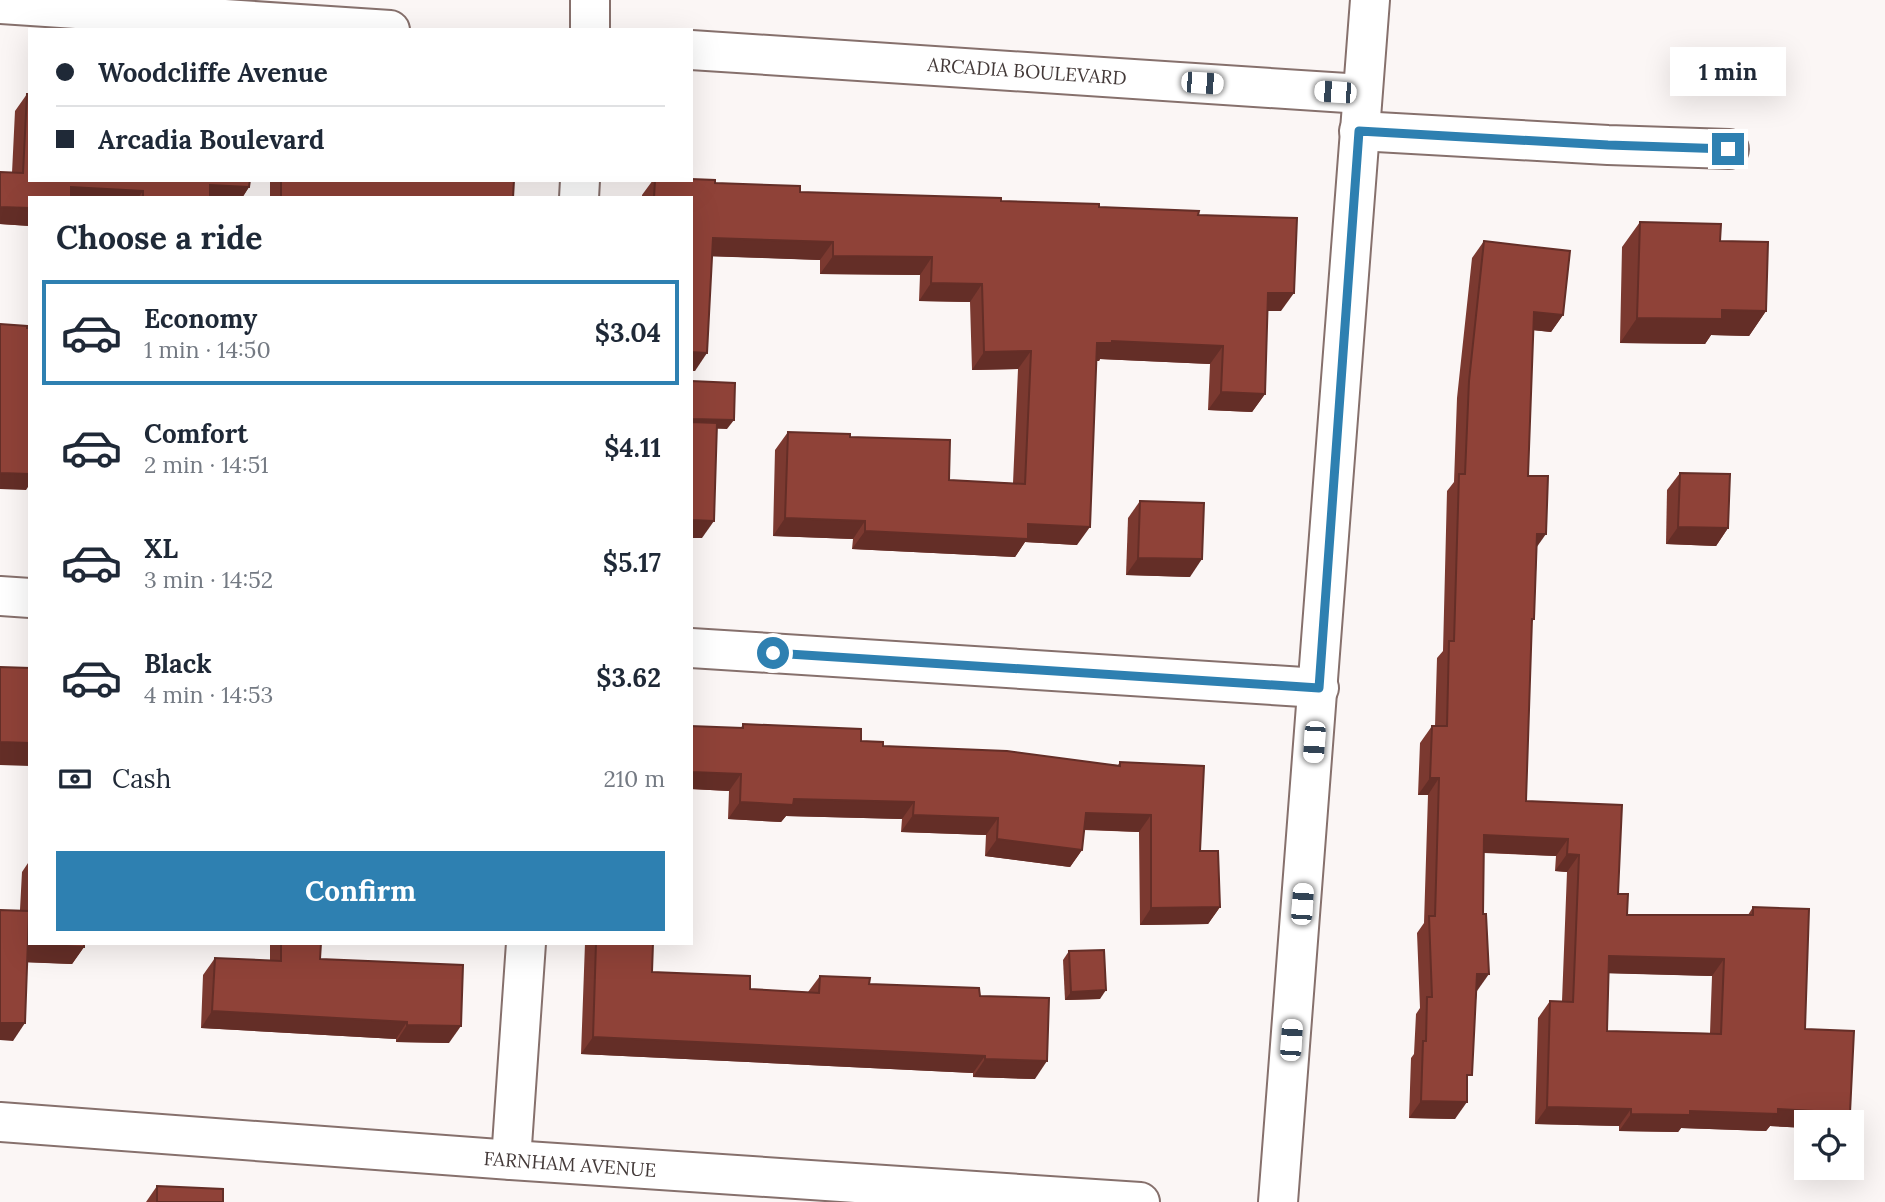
<!DOCTYPE html>
<meta charset="utf-8">
<style>
body{margin:0;font-family:Lora,serif;background:#f6f6f7;color:#1f2937;height:100vh;display:flex;flex-direction:column;font-size:26px;white-space:nowrap}
*{box-sizing:border-box;margin:0}
p{font-size:23px;color:#747a83}
.icon{flex:none;width:38px;height:38px;fill:none;stroke:currentColor;stroke-width:2;stroke-linecap:round;stroke-linejoin:round}
.map{position:relative;flex:1;overflow:hidden}
.details{position:absolute;left:28px;top:196px;width:665px;height:749px;display:flex;flex-direction:column;background:#fff;border-radius:0px;box-shadow:0 7px 28px #0002}
.details>*{flex:none}
.guide{position:absolute;left:28px;top:28px;width:665px;height:154px;border-radius:0px;box-shadow:0 7px 28px #0002;display:grid;align-content:center;height:154px;padding:0 28px;background:#fff}
.tools{position:absolute;left:1794px;top:1110px;display:grid;gap:14px}
.tools a{display:grid;place-items:center;width:70px;height:70px;border-radius:0px;background:#fff;box-shadow:0 7px 28px #0002;font-size:35px}
.end{position:absolute;width:32px;height:32px;margin:-16px;border:9px solid #2e80b1;background:#fff;box-shadow:0 0 0 4px #fff}
.from{border-radius:50%}
.bubble{position:absolute;height:49px;border-radius:0px;background:#fff;box-shadow:0 7px 28px #0002;font-size:23px;font-weight:700;line-height:49px;text-align:center}
.car{position:absolute;width:21px;height:42px;margin:-21px -10px;border-radius:9px;box-shadow:0 0 5px 2px #0007;background:linear-gradient(#fff 24%,#345 0 40%,#fff 0 76%,#345 0 86%,#fff 0)}
.guide b{display:flex;align-items:center;gap:24px;height:66px;font-size:26px}
.guide b+b{border-top:2px solid #e0e1e3}
.guide i{width:18px;height:18px;background:#1f2937}
ul{padding:0;list-style:none}
li{display:flex;align-items:center;gap:21px;height:105px;margin:0 14px 10px;padding:0 14px;border:4px solid transparent;border-radius:0px}
li div{flex:1}
li b{display:block;font-size:26px}
li em{font-style:normal;font-weight:700}
li.on{border-color:#2e80b1}
li>.icon{width:63px;height:63px;stroke-width:1.5}
h2{padding:0 28px;font-size:32px;line-height:84px}
.pay{display:flex;align-items:center;gap:18px;height:77px;padding:0 28px;font-size:26px}
.pay p{margin-inline-start:auto}
.primary-button{display:flex;gap:14px;margin-top:auto;padding:14px 28px}
.primary-button a{flex:1;height:80px;border-radius:0px;background:#2e80b1;color:#fff;font-size:28px;font-weight:700;line-height:80px;text-align:center}
.map>svg:first-child{display:block}
.lines{fill:none;stroke-linecap:round;stroke-linejoin:round}
.street-casing{stroke:#86706c;stroke-width:42}
.street{stroke:#fff;stroke-width:38}
.wall{fill:#7b3930;fill-rule:evenodd}
.shaded-wall{fill:#642e27}
.building{fill:#8f4238;stroke:#642e27;stroke-width:2;fill-rule:evenodd}
.route{stroke:#2e80b1;stroke-width:9}
.labels{text-anchor:middle;stroke-width:7;stroke-linejoin:round;paint-order:stroke}
.street-label{font-size:19px;fill:#433938;stroke:#fff}
</style>
<div class="map">
<svg width="1885" height="1202" viewBox="0 0 1885 1202">
<rect width="100%" height="100%" fill="#fbf6f5"/>
<g class="lines">
<defs>
<g id="street">
<path d="M 0,4 L 390,30"/>
<path d="M 590,30 L 590,0"/>
<path d="M 691,50 L 1362,94"/>
<path d="M 1359,131 L 1608,145 L 1729,149"/>
<path d="M 579,198 L 580,180"/>
<path d="M 0,596 L 30,598"/>
<path d="M 691,648 L 1319,688"/>
<path d="M 0,1122 L 511,1160 L 1140,1202"/>
<path d="M 511,1160 L 526,943"/>
<path d="M 1278,1202 L 1370,0"/>
</g>
</defs>
<use href="#street" class="street-casing"/>
<use href="#street" class="street"/>
</g>
<g class="wall">
<path d="M 27,94 L 249,187 L 242,198 L 30,198 L 30,226 L 0,224 L 0,172 L 12,173 L 15,111 Z"/>
<path d="M 270,180 L 514,180 L 513,198 L 270,198 Z"/>
<path d="M 653,180 L 691,180 L 800,192 L 1001,201 L 1198,215 L 1281,311 L 1267,311 L 1265,394 L 1252,412 L 1208,410 L 1210,364 L 1100,359 L 1099,361 L 1097,361 L 1077,545 L 1025,542 L 1015,557 L 852,549 L 853,539 L 773,536 L 775,450 L 788,432 L 850,437 L 949,480 L 1013,483 L 1018,369 L 972,370 L 970,302 L 919,301 L 920,275 L 820,274 L 820,260 L 712,256 L 695,371 L 691,198 L 642,198 L 642,195 Z"/>
<path d="M 1640,222 L 1720,241 L 1766,311 L 1749,336 L 1711,335 L 1705,344 L 1620,343 L 1622,247 Z"/>
<path d="M 1484,241 L 1563,315 L 1551,332 L 1533,330 L 1528,476 L 1537,548 L 1534,619 L 1531,623 L 1526,801 L 1622,805 L 1618,894 L 1627,915 L 1748,915 L 1753,907 L 1805,1029 L 1850,1113 L 1843,1122 L 1806,1122 L 1806,1128 L 1770,1126 L 1766,1131 L 1681,1128 L 1678,1132 L 1619,1131 L 1619,1126 L 1535,1124 L 1538,1018 L 1550,1001 L 1562,1001 L 1567,872 L 1555,871 L 1556,856 L 1484,853 L 1477,991 L 1467,1082 L 1455,1119 L 1409,1118 L 1411,1058 L 1414,1054 L 1416,1014 L 1420,1008 L 1417,933 L 1424,923 L 1428,795 L 1418,795 L 1420,743 L 1432,726 L 1435,726 L 1437,658 L 1443,651 L 1447,491 L 1454,482 L 1457,398 L 1472,258 ZM 1609,973 L 1712,976 L 1710,1033 L 1607,1031 Z"/>
<path d="M 1680,473 L 1728,528 L 1716,546 L 1666,544 L 1667,490 Z"/>
<path d="M 1140,501 L 1190,577 L 1126,575 L 1128,518 Z"/>
<path d="M 743,724 L 861,741 L 883,746 L 1118,765 L 1120,762 L 1200,851 L 1220,907 L 1208,924 L 1140,925 L 1139,832 L 1084,830 L 1082,850 L 1070,867 L 985,856 L 986,835 L 901,832 L 902,819 L 786,816 L 781,822 L 728,819 L 729,791 L 691,789 L 691,726 L 741,728 Z"/>
<path d="M 30,860 L 30,943 L 84,943 L 84,947 L 72,964 L 27,962 L 13,1041 L 22,872 Z"/>
<path d="M 270,943 L 321,943 L 320,959 L 449,1043 L 396,1042 L 396,1039 L 201,1028 L 203,975 L 215,958 L 270,961 Z"/>
<path d="M 585,943 L 653,943 L 652,972 L 750,989 L 808,992 L 820,976 L 869,984 L 980,996 L 1035,1079 L 973,1077 L 973,1073 L 581,1054 Z"/>
<path d="M 1069,951 L 1100,999 L 1065,1000 L 1063,960 Z"/>
<path d="M 157,1186 L 223,1202 L 146,1202 Z"/>
</g>
<g class="shaded-wall">
<path d="M 210,185 L 249,187 L 242,198 L 201,198 Z"/>
<path d="M 71,187 L 143,191 L 138,198 L 64,198 Z"/>
<path d="M 0,207 L 30,208 L 30,226 L 0,224 Z"/>
<path d="M 713,238 L 833,242 L 820,260 L 701,256 Z"/>
<path d="M 833,256 L 932,257 L 920,275 L 820,274 Z"/>
<path d="M 931,283 L 982,284 L 970,302 L 919,301 Z"/>
<path d="M 1268,293 L 1294,293 L 1281,311 L 1255,311 Z"/>
<path d="M 1722,310 L 1766,311 L 1749,336 L 1711,335 L 1705,344 L 1620,343 L 1637,318 Z"/>
<path d="M 1534,312 L 1563,315 L 1551,332 L 1522,329 Z"/>
<path d="M 1112,341 L 1223,346 L 1210,364 L 1100,359 L 1099,361 L 1085,361 L 1097,343 Z"/>
<path d="M 1031,351 L 1018,369 L 972,370 L 984,352 Z"/>
<path d="M 691,352 L 707,353 L 695,371 L 691,371 Z"/>
<path d="M 1221,392 L 1265,394 L 1252,412 L 1208,410 Z"/>
<path d="M 691,419 L 734,420 L 727,429 L 691,428 Z"/>
<path d="M 0,473 L 30,474 L 30,484 L 26,490 L 0,489 Z"/>
<path d="M 785,518 L 865,521 L 853,539 L 773,536 Z"/>
<path d="M 691,520 L 714,521 L 702,538 L 691,538 Z"/>
<path d="M 1028,524 L 1090,527 L 1077,545 L 1025,542 L 1015,557 L 852,549 L 865,531 Z"/>
<path d="M 1678,527 L 1728,528 L 1716,546 L 1666,544 Z"/>
<path d="M 1537,534 L 1546,534 L 1534,551 Z"/>
<path d="M 1138,558 L 1202,559 L 1190,577 L 1126,575 Z"/>
<path d="M 0,742 L 30,743 L 30,766 L 0,765 Z"/>
<path d="M 691,772 L 741,774 L 729,791 L 691,789 Z"/>
<path d="M 1430,778 L 1439,778 L 1428,795 L 1418,795 Z"/>
<path d="M 794,799 L 914,802 L 902,819 L 786,816 L 781,822 L 728,819 L 740,802 Z"/>
<path d="M 1086,813 L 1151,815 L 1139,832 L 1074,829 Z"/>
<path d="M 913,815 L 998,818 L 986,835 L 901,832 Z"/>
<path d="M 1484,835 L 1568,839 L 1556,856 L 1473,852 Z"/>
<path d="M 997,839 L 1082,850 L 1070,867 L 985,856 Z"/>
<path d="M 1567,854 L 1579,855 L 1567,872 L 1555,871 Z"/>
<path d="M 1220,907 L 1208,924 L 1140,925 L 1151,908 Z"/>
<path d="M 30,944 L 84,947 L 72,964 L 18,962 Z"/>
<path d="M 1609,956 L 1724,959 L 1712,976 L 1597,973 Z"/>
<path d="M 1477,974 L 1489,974 L 1477,991 L 1465,991 Z"/>
<path d="M 1106,990 L 1100,999 L 1065,1000 L 1071,992 Z"/>
<path d="M 212,1011 L 407,1022 L 396,1039 L 201,1028 Z"/>
<path d="M 0,1023 L 25,1023 L 13,1041 L 0,1040 Z"/>
<path d="M 407,1025 L 461,1026 L 449,1043 L 396,1042 Z"/>
<path d="M 593,1037 L 985,1056 L 973,1073 L 581,1054 Z"/>
<path d="M 985,1059 L 1047,1061 L 1035,1079 L 973,1077 Z"/>
<path d="M 1421,1101 L 1467,1102 L 1455,1119 L 1409,1118 Z"/>
<path d="M 1547,1107 L 1631,1109 L 1619,1126 L 1535,1124 Z"/>
<path d="M 1778,1109 L 1850,1113 L 1843,1122 L 1806,1122 L 1806,1128 L 1770,1126 L 1766,1131 L 1681,1128 L 1678,1132 L 1619,1131 L 1631,1114 Z"/>
</g>
<g class="building">
<path d="M 27,94 L 30,94 L 30,180 L 250,180 L 249,187 L 210,185 L 210,198 L 143,198 L 143,191 L 71,187 L 71,198 L 30,198 L 30,208 L 0,207 L 0,172 L 23,173 Z"/>
<path d="M 691,179 L 715,180 L 715,183 L 800,186 L 800,192 L 1001,198 L 1001,201 L 1099,204 L 1099,207 L 1199,211 L 1198,215 L 1297,218 L 1294,293 L 1268,293 L 1265,394 L 1221,392 L 1223,346 L 1112,341 L 1112,343 L 1097,343 L 1090,527 L 1028,524 L 1028,539 L 865,531 L 865,521 L 785,518 L 788,432 L 850,434 L 850,437 L 950,440 L 949,480 L 1025,484 L 1031,351 L 984,352 L 982,284 L 931,283 L 932,257 L 833,256 L 833,242 L 713,238 L 707,353 L 691,352 L 691,198 L 654,198 L 655,180 L 691,180 Z"/>
<path d="M 281,180 L 514,180 L 513,198 L 281,198 Z"/>
<path d="M 1640,222 L 1721,224 L 1720,241 L 1768,242 L 1766,311 L 1722,310 L 1722,319 L 1637,318 Z"/>
<path d="M 1484,241 L 1570,251 L 1563,315 L 1534,312 L 1528,476 L 1548,476 L 1546,534 L 1537,534 L 1534,619 L 1532,619 L 1526,801 L 1622,805 L 1618,894 L 1628,894 L 1627,915 L 1753,915 L 1753,907 L 1809,909 L 1805,1029 L 1854,1031 L 1850,1113 L 1778,1109 L 1778,1114 L 1690,1111 L 1690,1115 L 1631,1114 L 1631,1109 L 1547,1107 L 1550,1001 L 1573,1002 L 1579,855 L 1567,854 L 1568,839 L 1484,835 L 1483,914 L 1486,914 L 1489,974 L 1477,974 L 1472,1075 L 1467,1075 L 1467,1102 L 1421,1101 L 1423,1041 L 1426,1041 L 1427,997 L 1432,997 L 1429,916 L 1435,916 L 1439,778 L 1430,778 L 1432,726 L 1447,726 L 1449,641 L 1454,641 L 1459,474 L 1465,474 L 1469,381 ZM 1609,956 L 1724,959 L 1721,1034 L 1607,1031 Z"/>
<path d="M 0,324 L 27,326 L 27,328 L 30,328 L 30,474 L 0,473 Z"/>
<path d="M 691,381 L 735,383 L 734,420 L 691,419 Z"/>
<path d="M 691,422 L 717,423 L 714,521 L 691,520 Z"/>
<path d="M 1680,473 L 1730,474 L 1728,528 L 1678,527 Z"/>
<path d="M 1140,501 L 1204,503 L 1202,559 L 1138,558 Z"/>
<path d="M 0,667 L 30,668 L 30,743 L 0,742 Z"/>
<path d="M 743,724 L 861,729 L 861,741 L 883,742 L 883,746 L 1007,751 L 1120,766 L 1120,762 L 1204,766 L 1200,851 L 1218,851 L 1220,907 L 1151,908 L 1151,815 L 1086,813 L 1082,850 L 997,839 L 998,818 L 913,815 L 914,802 L 794,799 L 793,805 L 740,802 L 741,774 L 691,772 L 691,726 L 743,728 Z"/>
<path d="M 0,910 L 29,911 L 25,1023 L 0,1023 Z"/>
<path d="M 30,943 L 84,943 L 84,947 L 30,944 Z"/>
<path d="M 281,943 L 321,943 L 320,959 L 463,965 L 461,1026 L 407,1025 L 407,1022 L 212,1011 L 215,958 L 281,961 Z"/>
<path d="M 596,943 L 653,943 L 652,972 L 750,976 L 750,989 L 819,993 L 820,976 L 870,978 L 869,984 L 979,988 L 980,996 L 1049,998 L 1047,1061 L 985,1059 L 985,1056 L 593,1037 Z"/>
<path d="M 1104,950 L 1106,990 L 1071,992 L 1069,951 Z"/>
<path d="M 157,1186 L 223,1189 L 223,1202 L 157,1202 Z"/>
</g>
<g class="lines">
<path class="route" d="M 773,653 L 1319,688 L 1359,131 L 1608,145 L 1728,149"/>
</g>
<g class="labels">
<g class="street-label">
<text transform="translate(1027 71) rotate(4)" y="7">ARCADIA BOULEVARD</text>
<text transform="translate(570 1164) rotate(4)" y="7">FARNHAM AVENUE</text>
</g>
</g>
</svg>
<div class="tools">
<a><svg class="icon" aria-label="locate" viewBox="0 0 24 24"><circle cx="12" cy="12" r="6"/><path d="M12 2v4M12 18v4M2 12h4M18 12h4"/></svg></a>
</div>
<i class="end from" style="left:773px;top:653px"></i>
<i class="end" style="left:1728px;top:149px"></i>
<div class="bubble" style="left:1670px;top:47px;width:116px">1 min</div>
<i class="car" style="left:1202px;top:83px;rotate:94deg"></i>
<i class="car" style="left:1335px;top:92px;rotate:274deg"></i>
<i class="car" style="left:1314px;top:742px;rotate:184deg"></i>
<i class="car" style="left:1302px;top:904px;rotate:4deg"></i>
<i class="car" style="left:1291px;top:1040px;rotate:4deg"></i>
<div class="guide">
<b><i class="from"></i>Woodcliffe Avenue</b>
<b><i></i>Arcadia Boulevard</b>
</div>
<section class="details">
<h2>Choose a ride</h2>
<ul>
<li class="on"><svg class="icon" aria-label="car" viewBox="0 0 24 24"><path d="M5 17H2v-5l4-1 3-4h7l3 4 3 1v5h-3M9 17h6M6 11h13"/><circle cx="7" cy="17" r="2"/><circle cx="17" cy="17" r="2"/></svg><div><b>Economy</b><p>1 min · 14:50</p></div><em>$3.04</em></li>
<li><svg class="icon" aria-label="car" viewBox="0 0 24 24"><path d="M5 17H2v-5l4-1 3-4h7l3 4 3 1v5h-3M9 17h6M6 11h13"/><circle cx="7" cy="17" r="2"/><circle cx="17" cy="17" r="2"/></svg><div><b>Comfort</b><p>2 min · 14:51</p></div><em>$4.11</em></li>
<li><svg class="icon" aria-label="car" viewBox="0 0 24 24"><path d="M5 17H2v-5l4-1 3-4h7l3 4 3 1v5h-3M9 17h6M6 11h13"/><circle cx="7" cy="17" r="2"/><circle cx="17" cy="17" r="2"/></svg><div><b>XL</b><p>3 min · 14:52</p></div><em>$5.17</em></li>
<li><svg class="icon" aria-label="car" viewBox="0 0 24 24"><path d="M5 17H2v-5l4-1 3-4h7l3 4 3 1v5h-3M9 17h6M6 11h13"/><circle cx="7" cy="17" r="2"/><circle cx="17" cy="17" r="2"/></svg><div><b>Black</b><p>4 min · 14:53</p></div><em>$3.62</em></li>
</ul>
<div class="pay"><svg class="icon" aria-label="cash" viewBox="0 0 24 24"><path d="M3 7h18v10H3z"/><circle cx="12" cy="12" r="2"/></svg>Cash<p>210 m</p></div>
<div class="primary-button"><a>Confirm</a></div>
</section>
</div>
